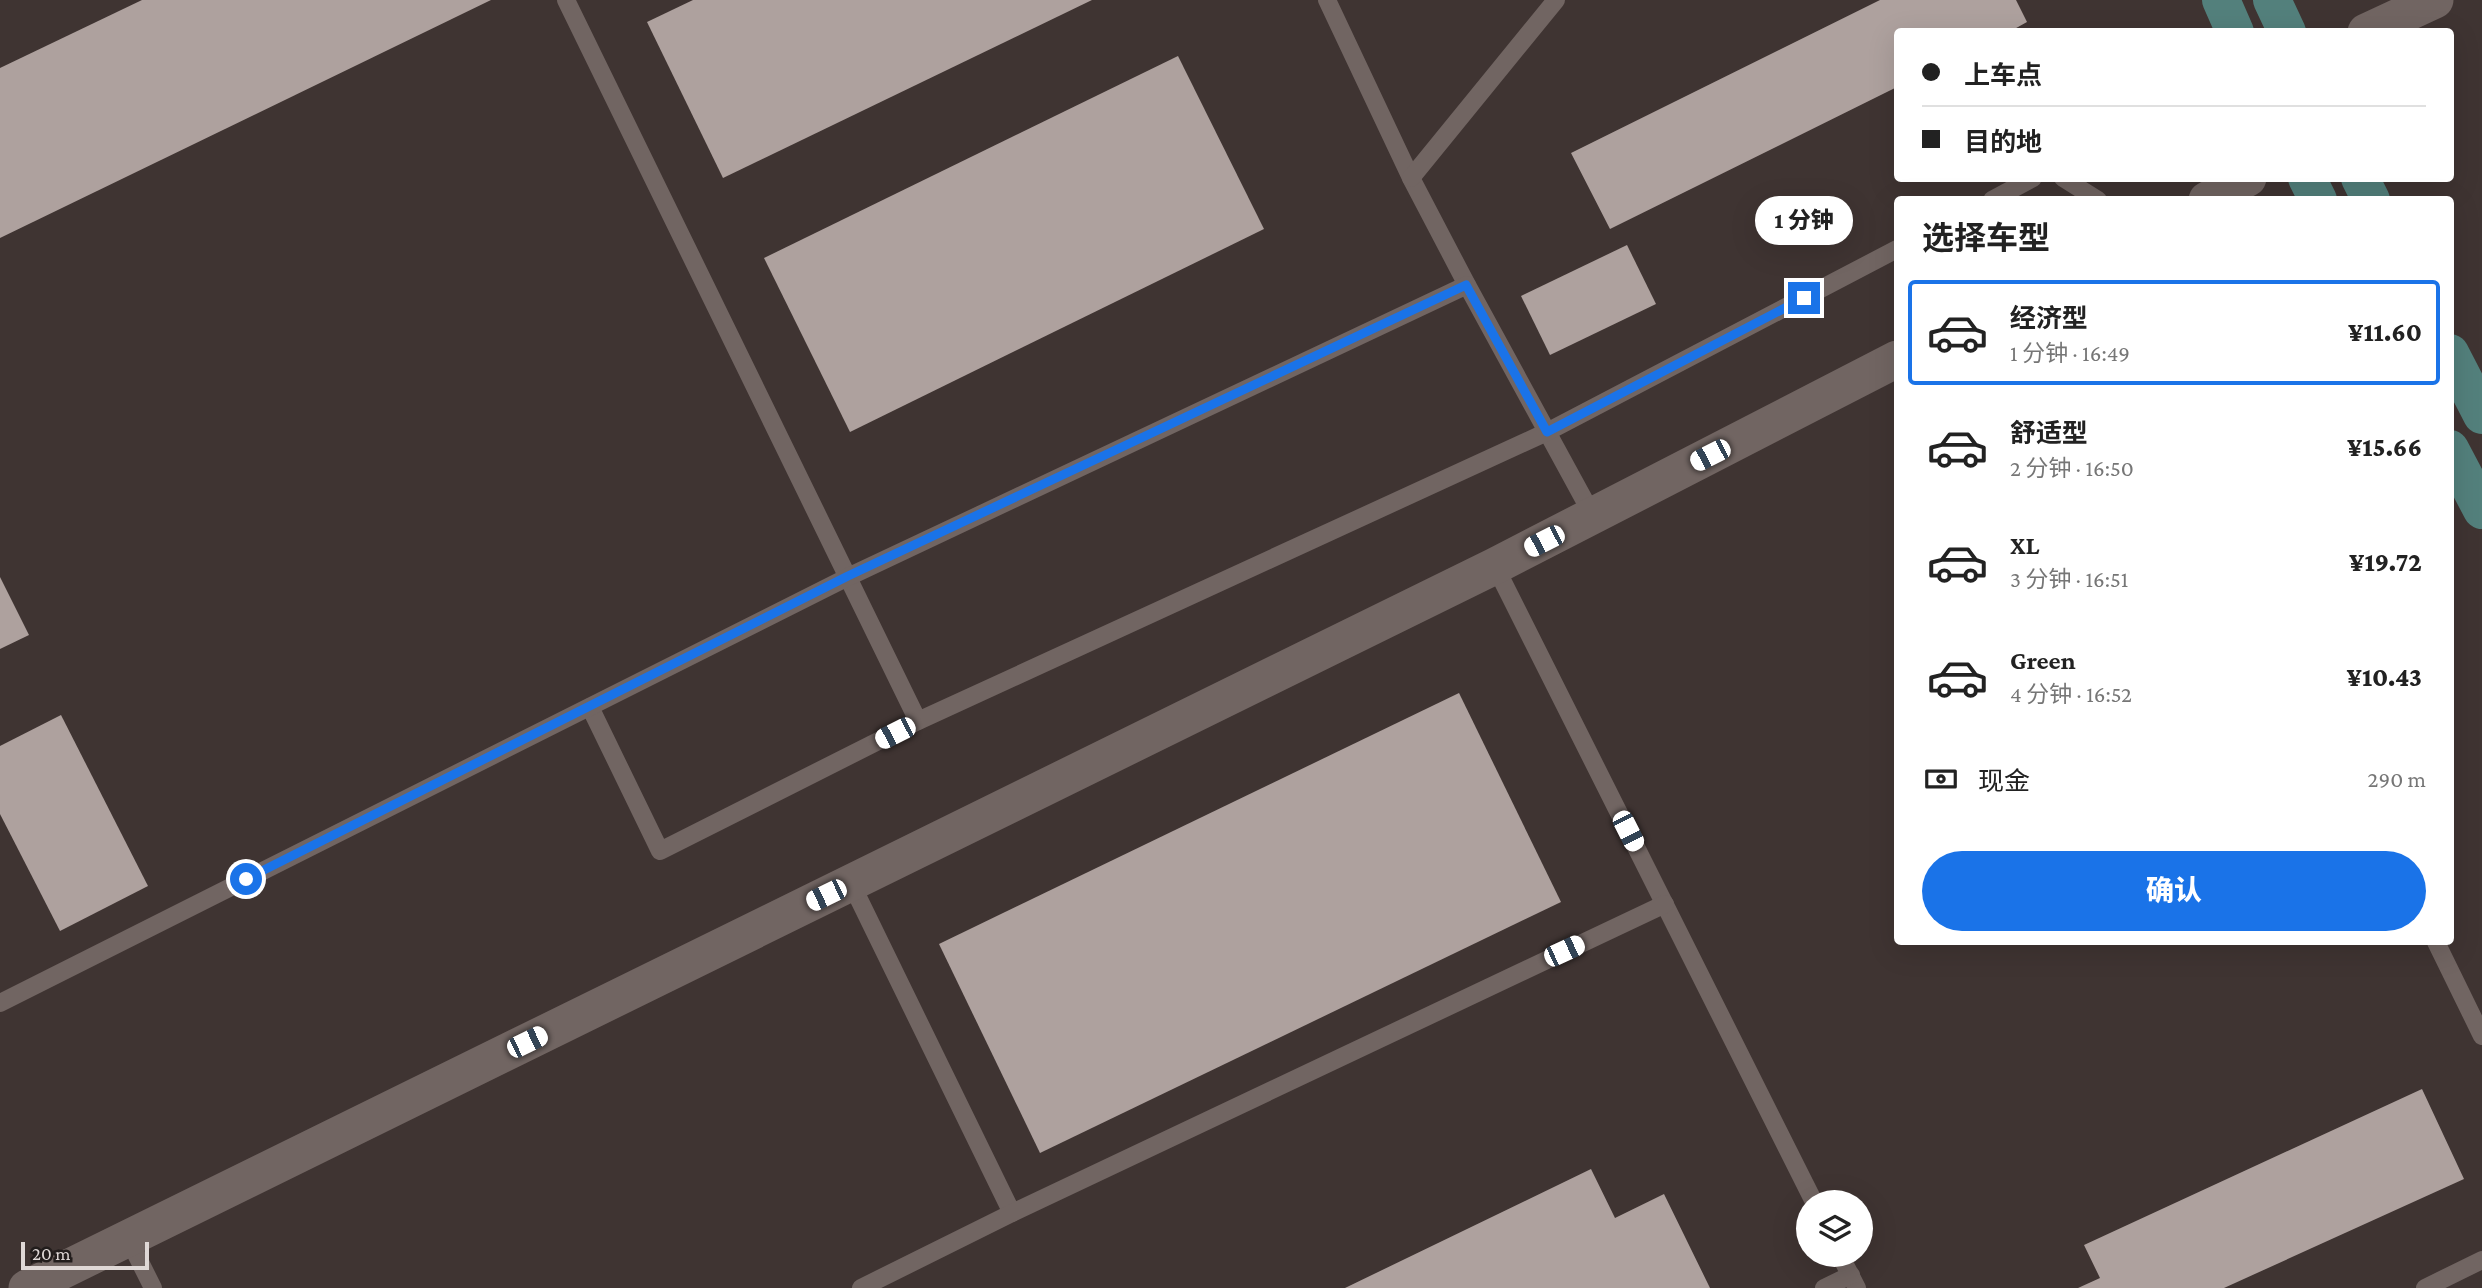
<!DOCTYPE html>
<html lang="zh">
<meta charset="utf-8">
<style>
body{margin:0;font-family:"Crimson Pro","Noto Sans SC",serif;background:#f2f2f2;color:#222;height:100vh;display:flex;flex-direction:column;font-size:26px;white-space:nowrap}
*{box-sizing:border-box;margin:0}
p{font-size:23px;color:#767676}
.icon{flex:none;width:38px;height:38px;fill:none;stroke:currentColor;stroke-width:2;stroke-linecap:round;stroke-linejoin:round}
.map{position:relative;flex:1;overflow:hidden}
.panel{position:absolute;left:1894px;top:196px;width:560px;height:749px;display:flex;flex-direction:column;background:#fff;border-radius:7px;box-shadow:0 7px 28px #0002}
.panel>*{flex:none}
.top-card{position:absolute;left:1894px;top:28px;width:560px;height:154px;border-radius:7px;box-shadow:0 7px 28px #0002;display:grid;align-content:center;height:154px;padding:0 28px;background:#fff}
.fabs{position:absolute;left:1796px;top:1190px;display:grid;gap:14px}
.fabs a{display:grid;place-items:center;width:77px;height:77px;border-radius:50%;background:#fff;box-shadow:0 7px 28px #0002;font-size:35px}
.scale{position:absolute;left:21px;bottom:18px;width:128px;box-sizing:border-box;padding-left:7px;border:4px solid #dfd8d6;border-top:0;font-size:19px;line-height:24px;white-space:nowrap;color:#dfd8d6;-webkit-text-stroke:5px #221d1c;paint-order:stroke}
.end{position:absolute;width:32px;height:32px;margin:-16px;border:9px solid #1a73e8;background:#fff;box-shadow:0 0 0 4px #fff}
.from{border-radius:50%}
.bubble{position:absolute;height:49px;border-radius:24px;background:#fff;box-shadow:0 7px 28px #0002;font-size:23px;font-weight:800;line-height:49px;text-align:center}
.car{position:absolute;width:21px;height:42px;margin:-21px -10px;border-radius:9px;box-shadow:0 0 5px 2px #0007;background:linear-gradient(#fff 24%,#345 0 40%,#fff 0 76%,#345 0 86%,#fff 0)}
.top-card b{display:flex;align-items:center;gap:24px;height:66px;font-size:26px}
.top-card b+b{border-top:2px solid #e0e0e0}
.top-card i{width:18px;height:18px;background:#222}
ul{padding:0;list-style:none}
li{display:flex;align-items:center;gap:21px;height:105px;margin:0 14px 10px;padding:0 14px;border:4px solid transparent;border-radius:7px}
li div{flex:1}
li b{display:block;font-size:26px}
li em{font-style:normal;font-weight:800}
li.current{border-color:#1a73e8}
li>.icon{width:63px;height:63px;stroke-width:1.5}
h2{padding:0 28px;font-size:32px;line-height:84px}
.pay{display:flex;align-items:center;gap:18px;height:77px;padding:0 28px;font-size:26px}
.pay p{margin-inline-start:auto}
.cta{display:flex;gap:14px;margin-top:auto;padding:14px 28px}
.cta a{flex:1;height:80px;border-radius:42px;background:#1a73e8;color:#fff;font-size:28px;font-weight:800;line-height:80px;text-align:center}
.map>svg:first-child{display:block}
.building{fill:#aea19e}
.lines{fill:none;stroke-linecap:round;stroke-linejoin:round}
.lane{stroke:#716562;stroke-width:18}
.street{stroke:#716562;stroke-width:37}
.primary{stroke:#53807c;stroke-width:38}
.route{stroke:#1a73e8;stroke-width:9}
</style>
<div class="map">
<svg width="2482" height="1288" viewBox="0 0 2482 1288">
<rect width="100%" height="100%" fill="#3f3432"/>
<g class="building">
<path d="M 142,0 L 491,0 L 0,238 L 0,68 Z"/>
<path d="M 693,0 L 1092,0 L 723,178 L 647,22 Z"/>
<path d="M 1880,0 L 2016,0 L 2027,22 L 2009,32 L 1897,32 L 1897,87 L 1610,229 L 1571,153 Z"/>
<path d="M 1178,56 L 1264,229 L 850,432 L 764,258 Z"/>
<path d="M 1627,245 L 1656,304 L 1550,355 L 1521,296 Z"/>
<path d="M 0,577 L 29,635 L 0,649 Z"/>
<path d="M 1459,693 L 1561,902 L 1040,1153 L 939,944 Z"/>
<path d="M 61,715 L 148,886 L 60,931 L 0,814 L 0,746 Z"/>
<path d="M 2422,1089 L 2464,1179 L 2224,1288 L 2078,1288 L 2100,1278 L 2084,1245 Z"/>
<path d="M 1591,1169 L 1615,1218 L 1664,1194 L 1710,1288 L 1345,1288 Z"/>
</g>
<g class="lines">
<g class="lane">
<path d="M 566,0 L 918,721"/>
<path d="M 1327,0 L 1411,178 L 1467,285 L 1593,516"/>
<path d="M 1411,178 L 1556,0"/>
<path d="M 2063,178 L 2098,200"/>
<path d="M 1992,200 L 2033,178"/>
<path d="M 1495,566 L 1814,1202"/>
<path d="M 590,707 L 660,851 L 918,721 L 1547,432 L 1897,249"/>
<path d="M 851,883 L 1012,1213"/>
<path d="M 2436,942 L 2482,1036"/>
<path d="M 0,1003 L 848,577 L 1467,285"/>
<path d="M 128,1238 L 153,1288"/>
<path d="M 1840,1255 L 1857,1288"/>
<path d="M 861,1288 L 1012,1213 L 1665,904"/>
<path d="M 1824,1288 L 1851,1275"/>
<path d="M 2425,1288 L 2482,1260"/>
</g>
<g class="street">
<path d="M 2366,32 L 2435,0"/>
<path d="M 2207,200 L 2248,178"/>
<path d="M 27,1288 L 1495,566 L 1897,359"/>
</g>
<g class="primary">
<path d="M 2221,0 L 2235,32"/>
<path d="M 2272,0 L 2287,32"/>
<path d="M 2307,178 L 2318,200"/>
<path d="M 2360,178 L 2371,200"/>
<path d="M 2450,353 L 2482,415"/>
<path d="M 2450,449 L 2482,510"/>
</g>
</g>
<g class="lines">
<path class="route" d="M 246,879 L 848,576 L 1466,285 L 1547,432 L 1804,298"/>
</g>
</svg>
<div class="fabs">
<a><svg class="icon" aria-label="layers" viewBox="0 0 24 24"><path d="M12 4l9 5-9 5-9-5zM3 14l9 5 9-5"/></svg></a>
</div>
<div class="scale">20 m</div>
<i class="end from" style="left:246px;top:879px"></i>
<i class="end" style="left:1804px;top:298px"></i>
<div class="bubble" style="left:1755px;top:196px;width:98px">1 分钟</div>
<i class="car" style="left:1710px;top:455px;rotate:243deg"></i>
<i class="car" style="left:1544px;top:541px;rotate:243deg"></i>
<i class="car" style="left:895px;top:733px;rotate:243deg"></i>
<i class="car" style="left:1628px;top:831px;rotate:153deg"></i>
<i class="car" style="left:826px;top:895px;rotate:244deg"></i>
<i class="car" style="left:1564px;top:951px;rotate:65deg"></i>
<i class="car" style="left:527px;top:1042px;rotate:64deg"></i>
<div class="top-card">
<b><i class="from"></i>上车点</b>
<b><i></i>目的地</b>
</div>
<section class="panel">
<h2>选择车型</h2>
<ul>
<li class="current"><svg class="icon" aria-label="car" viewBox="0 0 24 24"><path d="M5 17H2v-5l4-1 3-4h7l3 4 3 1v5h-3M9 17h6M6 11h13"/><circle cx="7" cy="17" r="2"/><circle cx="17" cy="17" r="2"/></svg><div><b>经济型</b><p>1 分钟 · 16:49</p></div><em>¥11.60</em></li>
<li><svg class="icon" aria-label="car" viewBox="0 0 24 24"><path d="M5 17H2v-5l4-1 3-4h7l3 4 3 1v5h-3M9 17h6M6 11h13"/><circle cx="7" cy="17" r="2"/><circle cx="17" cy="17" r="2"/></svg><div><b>舒适型</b><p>2 分钟 · 16:50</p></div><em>¥15.66</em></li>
<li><svg class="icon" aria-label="car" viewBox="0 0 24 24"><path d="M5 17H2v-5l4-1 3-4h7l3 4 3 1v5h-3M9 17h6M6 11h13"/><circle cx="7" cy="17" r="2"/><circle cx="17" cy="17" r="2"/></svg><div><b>XL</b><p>3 分钟 · 16:51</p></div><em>¥19.72</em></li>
<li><svg class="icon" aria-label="car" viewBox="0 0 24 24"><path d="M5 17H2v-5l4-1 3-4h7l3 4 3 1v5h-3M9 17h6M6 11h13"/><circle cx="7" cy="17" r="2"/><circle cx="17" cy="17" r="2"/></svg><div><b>Green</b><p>4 分钟 · 16:52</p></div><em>¥10.43</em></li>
</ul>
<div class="pay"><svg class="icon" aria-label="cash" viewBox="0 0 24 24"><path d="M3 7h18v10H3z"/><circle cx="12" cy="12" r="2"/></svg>现金<p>290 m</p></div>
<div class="cta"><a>确认</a></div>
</section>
</div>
